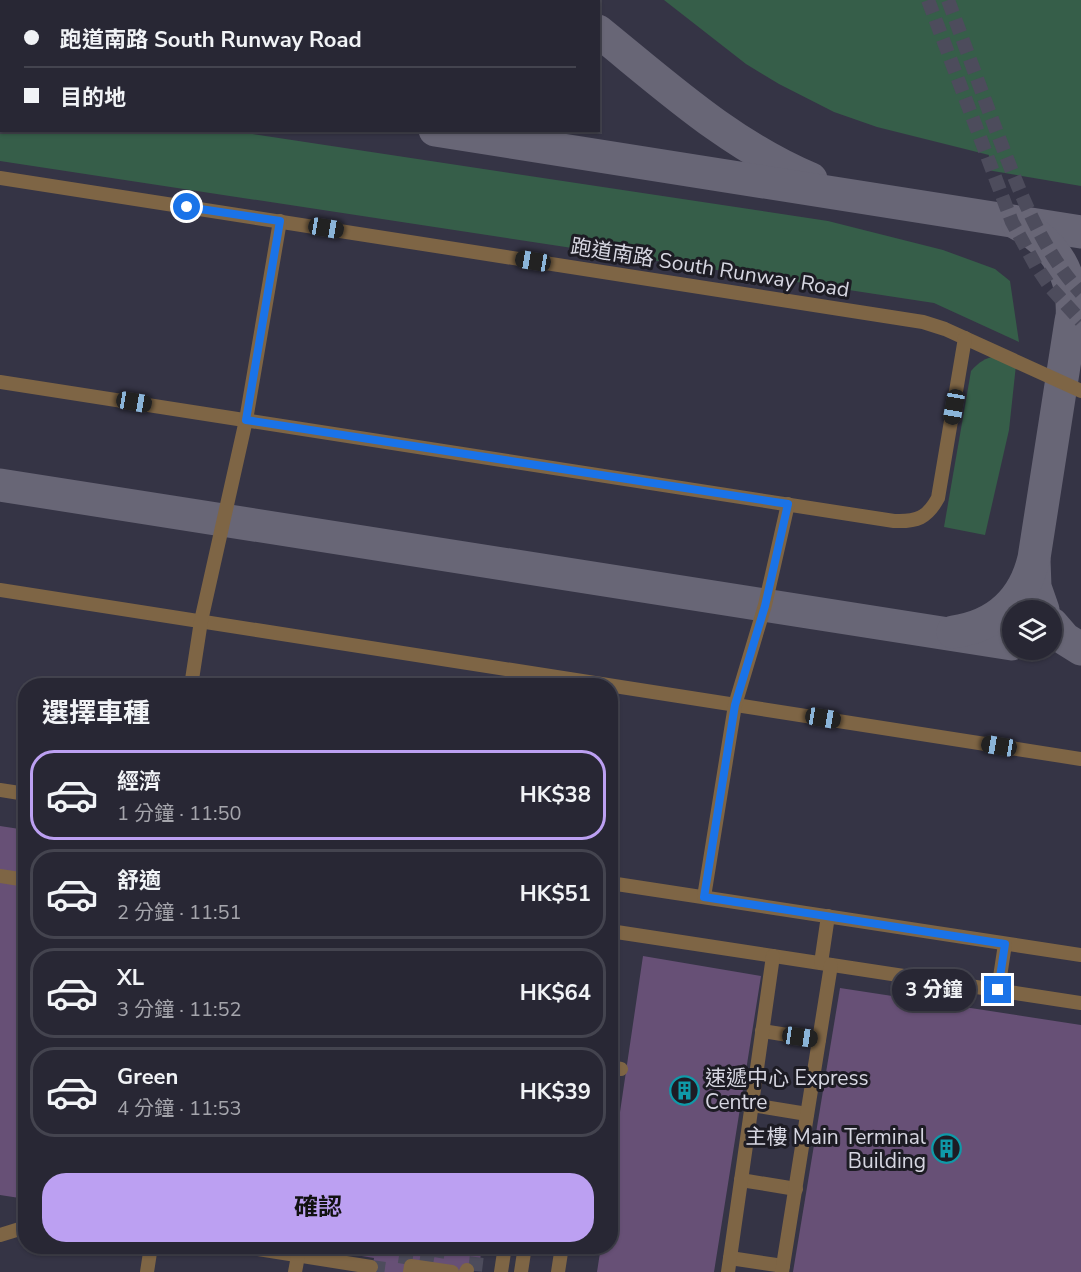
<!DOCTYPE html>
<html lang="zh-TW">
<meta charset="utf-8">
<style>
body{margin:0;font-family:"Nunito Sans","Noto Sans TC",sans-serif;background:#343340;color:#f1f3f6;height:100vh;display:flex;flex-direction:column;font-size:22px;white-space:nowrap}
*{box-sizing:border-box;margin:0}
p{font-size:20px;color:#a5a5ac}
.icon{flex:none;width:33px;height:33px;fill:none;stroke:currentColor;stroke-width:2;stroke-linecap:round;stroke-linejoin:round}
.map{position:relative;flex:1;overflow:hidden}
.panel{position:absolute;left:18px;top:678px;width:600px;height:576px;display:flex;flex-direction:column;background:#282734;border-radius:24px;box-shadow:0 2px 4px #0004,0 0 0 2px #44444f}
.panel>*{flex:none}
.guide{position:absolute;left:0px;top:0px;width:600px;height:132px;box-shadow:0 2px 4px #0004,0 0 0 2px #44444f;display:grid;align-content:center;height:132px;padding:0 24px;background:#282734}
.controls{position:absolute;left:1002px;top:600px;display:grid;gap:12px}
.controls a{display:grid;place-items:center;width:60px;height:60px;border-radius:50%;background:#282734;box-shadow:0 2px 4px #0004,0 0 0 2px #44444f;font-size:30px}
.end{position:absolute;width:27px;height:27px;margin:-14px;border:8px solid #1a73e8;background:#fff;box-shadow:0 0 0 3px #fff}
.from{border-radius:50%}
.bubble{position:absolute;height:42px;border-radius:21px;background:#282734;box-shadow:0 2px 4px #0004,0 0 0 2px #44444f;font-size:20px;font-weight:700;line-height:42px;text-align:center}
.car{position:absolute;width:18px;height:36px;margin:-18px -9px;border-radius:8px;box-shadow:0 0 4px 2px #0007;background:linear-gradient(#222 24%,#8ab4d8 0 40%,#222 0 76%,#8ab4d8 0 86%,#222 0)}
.guide b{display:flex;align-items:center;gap:21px;height:57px;font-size:22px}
.guide b+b{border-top:2px solid #44444f}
.guide i{width:15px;height:15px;background:#f1f3f6}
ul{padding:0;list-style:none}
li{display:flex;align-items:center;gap:18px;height:90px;margin:0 12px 9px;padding:0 12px;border:3px solid #44444f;border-radius:24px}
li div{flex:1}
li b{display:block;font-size:22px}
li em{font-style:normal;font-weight:700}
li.current{border-color:#bca0f2}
li>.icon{width:54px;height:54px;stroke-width:1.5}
h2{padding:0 24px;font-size:27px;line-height:72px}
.primary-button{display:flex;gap:12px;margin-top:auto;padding:12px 24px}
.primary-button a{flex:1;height:69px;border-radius:24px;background:#bca0f2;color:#111;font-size:24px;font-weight:700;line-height:69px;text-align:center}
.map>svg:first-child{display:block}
.green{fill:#365e49}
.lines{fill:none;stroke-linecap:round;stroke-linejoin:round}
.taxiway{stroke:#686676;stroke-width:33}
.building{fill:#675076}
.minor-tunnel{stroke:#4d4c5c;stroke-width:14;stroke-dasharray:14 7;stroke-linecap:butt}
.minor{stroke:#7e6545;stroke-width:14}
.minor-bridge{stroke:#7e6545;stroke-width:14}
.route{stroke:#1a73e8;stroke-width:8}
.labels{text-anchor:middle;stroke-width:6;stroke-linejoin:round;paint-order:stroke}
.street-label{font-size:21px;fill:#d6d6e1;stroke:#1d1c24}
.poi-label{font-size:21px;fill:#d6d6e1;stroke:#1d1c24;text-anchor:start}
</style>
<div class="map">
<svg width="1081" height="1272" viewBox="0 0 1081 1272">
<rect width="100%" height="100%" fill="#353445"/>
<g class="green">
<path d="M 0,0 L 449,0 L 450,1 L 2,2 L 1,14 L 0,14 Z"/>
<path d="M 664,0 L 1081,0 L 1081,186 L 987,170 L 989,155 L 877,127 L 834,112 L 779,84 L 746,64 Z"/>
<path d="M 0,98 L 2,98 L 2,130 L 232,131 L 828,221 L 943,250 L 995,269 L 1010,281 L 1019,342 L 934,303 L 0,161 Z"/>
<path d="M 996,356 L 1016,365 L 1009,430 L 985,535 L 944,527 L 971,371 C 979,362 985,358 996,356 Z"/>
</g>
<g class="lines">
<g class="taxiway">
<path d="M 560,0 L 562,2"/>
<path d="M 598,31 C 666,86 730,145 811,179"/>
<path d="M 0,62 L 2,63"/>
<path d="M 435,130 L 1081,232"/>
<path d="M 1018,224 C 1056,243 1075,276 1072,319"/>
<path d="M 0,485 L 1012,644"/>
<path d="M 1034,560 L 1035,587 L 1043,610"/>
<path d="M 1052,624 L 1065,639 L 1081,649"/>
<path d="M 953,632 C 996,626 1024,601 1034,558 L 1071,321 L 1074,310 L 1081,293"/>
</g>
</g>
<g class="building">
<path d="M 0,826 L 26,830 L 26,1199 L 0,1195 Z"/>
<path d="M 643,956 L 761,976 L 714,1272 L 597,1272 L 601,1246 L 610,1246 L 610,1180 Z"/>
<path d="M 840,988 L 1081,1025 L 1081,1272 L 793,1272 Z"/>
<path d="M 312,1246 L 482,1246 L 479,1268 L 464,1266 L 463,1272 L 372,1272 L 374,1258 L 312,1248 Z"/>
</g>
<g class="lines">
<g class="minor-tunnel">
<path d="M 928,0 L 1012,222 L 1036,266 L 1051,288 L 1081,321"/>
<path d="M 948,0 C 964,43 980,87 996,130 C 1018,187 1039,247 1081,293"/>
<path d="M 399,1256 L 436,1262 L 439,1246"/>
<path d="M 371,1267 L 386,1269 L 386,1272"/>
<path d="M 475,1271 L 478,1246"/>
</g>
<g class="minor">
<path d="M 0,178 L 923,322 L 945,329 L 1081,391"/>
<path d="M 0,382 L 894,521 C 917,522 927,518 938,498 L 965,338"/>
<path d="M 0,590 L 1081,759"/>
<path d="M 191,686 L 201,621 L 246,420 L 280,221"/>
<path d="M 0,790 L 26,794"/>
<path d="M 0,876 L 26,880"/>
<path d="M 610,883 L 1081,955"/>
<path d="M 704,897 L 735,705 L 765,605 L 788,504"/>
<path d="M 610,931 L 1081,1003"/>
<path d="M 821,963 L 828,916"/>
<path d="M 998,990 L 1005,944"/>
<path d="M 762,1031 L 819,1040"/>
<path d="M 610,1067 L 621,1069"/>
<path d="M 752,1105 L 807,1114"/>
<path d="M 741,1180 L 796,1189"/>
<path d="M 0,1235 L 26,1227"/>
<path d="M 239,1246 L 371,1267"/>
<path d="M 730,1258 L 783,1266"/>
<path d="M 147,1272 L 151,1246"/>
<path d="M 295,1272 L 298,1256"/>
<path d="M 466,1272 L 467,1270"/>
<path d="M 501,1272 L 505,1246"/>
<path d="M 521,1272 L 525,1246"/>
<path d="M 558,1272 L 562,1246"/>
<path d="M 728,1272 L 773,956"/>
<path d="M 782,1272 L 831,965"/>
</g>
<path class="minor-bridge" d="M 410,1272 L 411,1266 L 452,1272"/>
</g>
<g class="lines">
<path class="route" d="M 187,207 L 280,221 L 246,420 L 788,504 L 765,606 L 735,705 L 704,897 L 1005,944 L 998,990"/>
</g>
<defs>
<symbol id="building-ring" viewBox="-11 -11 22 22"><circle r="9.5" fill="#1d1c24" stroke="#0f9aa8" stroke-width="1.5"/><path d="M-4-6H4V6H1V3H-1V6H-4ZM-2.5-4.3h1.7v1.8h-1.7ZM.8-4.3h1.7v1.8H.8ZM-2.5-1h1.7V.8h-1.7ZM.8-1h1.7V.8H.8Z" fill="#0f9aa8"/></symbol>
</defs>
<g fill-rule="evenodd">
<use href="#building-ring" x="668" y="1074" width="33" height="33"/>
<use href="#building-ring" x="930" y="1132" width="33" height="33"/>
</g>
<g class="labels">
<g class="street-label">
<text transform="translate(710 268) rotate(9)" y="7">跑道南路 South Runway Road</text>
</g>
<g class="poi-label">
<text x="705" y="1085">速遞中心 Express<tspan x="705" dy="24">Centre</tspan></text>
<text x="926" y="1144" text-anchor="end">主樓 Main Terminal<tspan x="926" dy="24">Building</tspan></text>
</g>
</g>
</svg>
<div class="controls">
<a><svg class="icon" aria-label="layers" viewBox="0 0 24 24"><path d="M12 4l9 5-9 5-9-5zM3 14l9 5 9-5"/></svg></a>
</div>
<i class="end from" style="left:187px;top:207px"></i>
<i class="end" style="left:998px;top:990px"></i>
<div class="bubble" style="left:892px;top:969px;width:84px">3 分鐘</div>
<i class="car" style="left:326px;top:228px;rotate:99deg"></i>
<i class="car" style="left:533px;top:261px;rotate:279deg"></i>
<i class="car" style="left:134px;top:402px;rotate:99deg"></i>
<i class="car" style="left:954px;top:407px;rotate:190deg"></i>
<i class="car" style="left:823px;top:718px;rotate:99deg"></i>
<i class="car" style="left:999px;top:746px;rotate:279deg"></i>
<i class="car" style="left:800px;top:1037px;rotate:98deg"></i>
<div class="guide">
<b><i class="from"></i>跑道南路 South Runway Road</b>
<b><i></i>目的地</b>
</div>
<section class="panel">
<h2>選擇車種</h2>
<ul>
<li class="current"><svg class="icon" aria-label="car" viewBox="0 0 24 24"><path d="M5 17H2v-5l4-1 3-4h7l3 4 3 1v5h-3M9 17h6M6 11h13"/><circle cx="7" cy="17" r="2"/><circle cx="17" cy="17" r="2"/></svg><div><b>經濟</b><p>1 分鐘 · 11:50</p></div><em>HK$38</em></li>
<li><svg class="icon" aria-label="car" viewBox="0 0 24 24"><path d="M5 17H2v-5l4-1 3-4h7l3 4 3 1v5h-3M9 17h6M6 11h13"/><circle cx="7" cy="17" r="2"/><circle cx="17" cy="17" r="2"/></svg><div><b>舒適</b><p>2 分鐘 · 11:51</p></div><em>HK$51</em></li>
<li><svg class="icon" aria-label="car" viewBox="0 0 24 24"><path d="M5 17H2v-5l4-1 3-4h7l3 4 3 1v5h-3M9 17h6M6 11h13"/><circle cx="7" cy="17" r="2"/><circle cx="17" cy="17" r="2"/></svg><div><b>XL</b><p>3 分鐘 · 11:52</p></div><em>HK$64</em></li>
<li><svg class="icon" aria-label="car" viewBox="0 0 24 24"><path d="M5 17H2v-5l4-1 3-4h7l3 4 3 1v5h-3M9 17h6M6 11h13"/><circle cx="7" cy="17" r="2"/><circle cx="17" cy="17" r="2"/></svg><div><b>Green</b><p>4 分鐘 · 11:53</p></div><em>HK$39</em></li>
</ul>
<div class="primary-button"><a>確認</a></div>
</section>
</div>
